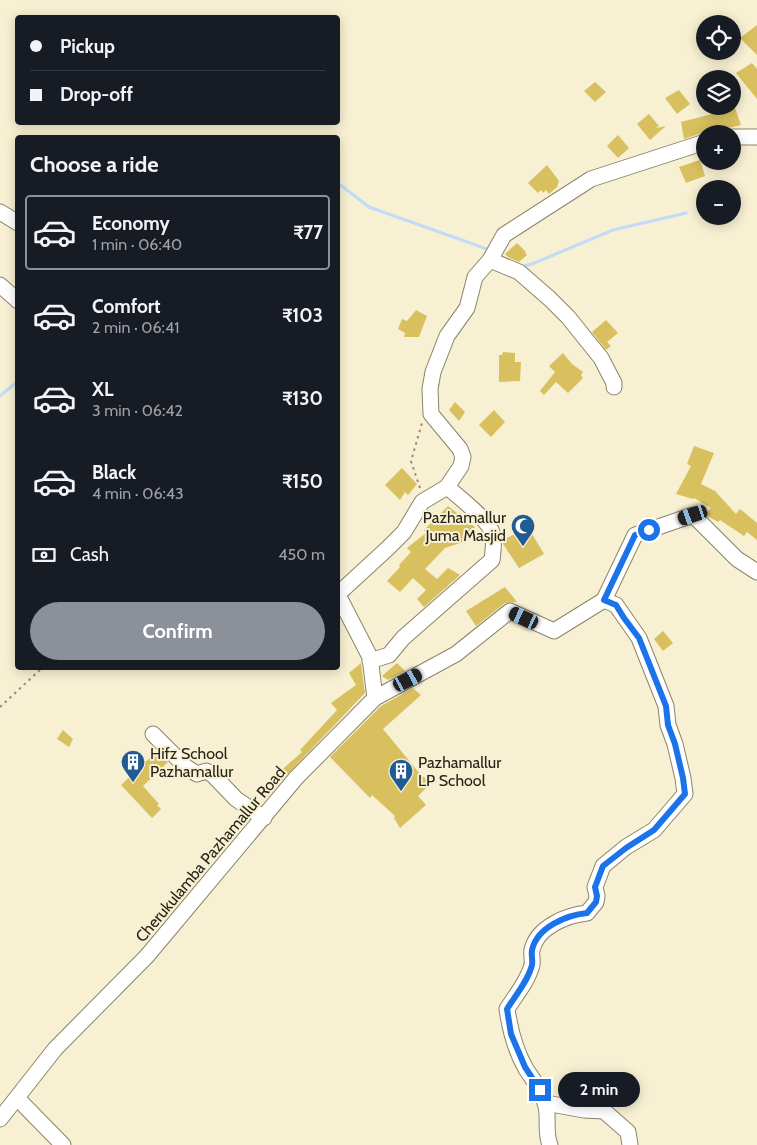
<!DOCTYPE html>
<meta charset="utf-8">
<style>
body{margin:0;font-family:Cabin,sans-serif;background:#20242c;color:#f1f3f6;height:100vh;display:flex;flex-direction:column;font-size:19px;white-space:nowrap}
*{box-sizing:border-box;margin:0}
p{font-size:16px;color:#9ea1a6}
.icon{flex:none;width:28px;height:28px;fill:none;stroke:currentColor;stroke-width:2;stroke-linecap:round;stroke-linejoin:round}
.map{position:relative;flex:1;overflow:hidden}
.panel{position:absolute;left:15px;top:135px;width:325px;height:535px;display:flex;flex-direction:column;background:#171b24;border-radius:5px;box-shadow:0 2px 12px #0003}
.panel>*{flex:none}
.banner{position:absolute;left:15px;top:15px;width:325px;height:110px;border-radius:5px;box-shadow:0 2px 12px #0003;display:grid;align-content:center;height:110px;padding:0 15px;background:#171b24}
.controls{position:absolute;left:696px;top:15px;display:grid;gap:10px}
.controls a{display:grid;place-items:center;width:45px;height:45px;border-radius:50%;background:#171b24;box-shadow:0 2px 12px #0003;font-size:25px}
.end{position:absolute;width:22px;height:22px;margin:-11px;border:6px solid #1a73e8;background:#fff;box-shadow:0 0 0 2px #fff}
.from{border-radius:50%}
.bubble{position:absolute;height:35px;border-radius:18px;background:#171b24;box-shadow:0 2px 12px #0003;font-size:16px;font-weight:700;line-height:35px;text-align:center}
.car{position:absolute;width:15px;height:30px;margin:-15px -8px;border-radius:6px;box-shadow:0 0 4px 1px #0007;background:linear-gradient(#222 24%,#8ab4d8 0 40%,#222 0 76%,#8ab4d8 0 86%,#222 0)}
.banner b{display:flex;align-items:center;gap:18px;height:48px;font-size:19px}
.banner b+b{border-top:1px solid #363941}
.banner i{width:12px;height:12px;background:#f1f3f6}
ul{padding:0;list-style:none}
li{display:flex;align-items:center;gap:15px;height:75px;margin:0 10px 8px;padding:0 5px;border:2px solid transparent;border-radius:5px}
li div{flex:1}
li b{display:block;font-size:19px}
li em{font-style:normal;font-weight:700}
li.active{border-color:#8c9099}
li>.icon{width:45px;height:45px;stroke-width:1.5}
h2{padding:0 15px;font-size:22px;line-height:60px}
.pay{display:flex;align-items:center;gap:12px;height:55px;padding:0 15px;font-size:19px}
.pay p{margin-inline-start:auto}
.primary-button{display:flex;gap:10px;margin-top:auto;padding:10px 15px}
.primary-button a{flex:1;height:58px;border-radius:30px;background:#8c9099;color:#fff;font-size:20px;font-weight:700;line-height:58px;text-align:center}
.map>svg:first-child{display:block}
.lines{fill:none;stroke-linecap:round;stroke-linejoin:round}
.stream{stroke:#c1dbf8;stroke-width:3}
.building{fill:#d8c05e}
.minor-casing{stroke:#8b8469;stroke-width:17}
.path{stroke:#928d78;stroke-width:2;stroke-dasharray:2.5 4;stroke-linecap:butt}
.minor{stroke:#fff;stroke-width:15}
.route{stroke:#1a73e8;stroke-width:6}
.labels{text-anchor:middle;stroke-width:4;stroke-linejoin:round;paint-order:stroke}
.poi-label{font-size:16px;fill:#262318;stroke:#f7f0d2;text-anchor:start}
.street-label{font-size:16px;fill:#262318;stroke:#f7f0d2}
</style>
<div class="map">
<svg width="757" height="1145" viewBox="0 0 757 1145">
<rect width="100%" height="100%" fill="#f7f0d2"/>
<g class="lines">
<g class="stream">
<path d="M 338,183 L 369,207 L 487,249 L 491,252"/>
<path d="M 520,267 L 532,264 L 613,230 L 686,213"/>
<path d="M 0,396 L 18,381"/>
</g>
</g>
<g class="building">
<path d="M 757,25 L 757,55 L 740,38 Z"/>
<path d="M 752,63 L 757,69 L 757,99 L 736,73 Z"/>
<path d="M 595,82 L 606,92 L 595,102 L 584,91 Z"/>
<path d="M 679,90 L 690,104 L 677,114 L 665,98 Z"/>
<path d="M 735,108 L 741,125 L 708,133 L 702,133 L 684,139 L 681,122 Z"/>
<path d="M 649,114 L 659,126 L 656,128 L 666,126 L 650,140 L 637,124 Z"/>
<path d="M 618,135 L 629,148 L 618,158 L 607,146 Z"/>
<path d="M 700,160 L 705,176 L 686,183 L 679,167 Z"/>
<path d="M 547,165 L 559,181 L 557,187 L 549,194 L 546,190 L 543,193 L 541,190 L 538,193 L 528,183 Z"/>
<path d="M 517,243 L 526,252 L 525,253 L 527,255 L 519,262 L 508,257 L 505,254 Z"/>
<path d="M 416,310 L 427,316 L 419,337 L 404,337 L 405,333 L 398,329 L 402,319 L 407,321 Z"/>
<path d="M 606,320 L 618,333 L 607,342 L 611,346 L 606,350 L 592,332 Z"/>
<path d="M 503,352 L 515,353 L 515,362 L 521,362 L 520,381 L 499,382 L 499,355 L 502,355 Z"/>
<path d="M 563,353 L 572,364 L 583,372 L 581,375 L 583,378 L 568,393 L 556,382 L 544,395 L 540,391 L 555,372 L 549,366 Z"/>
<path d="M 455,402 L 465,412 L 459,421 L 449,410 Z"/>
<path d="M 494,410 L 505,422 L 491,437 L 479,425 Z"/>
<path d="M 694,446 L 714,453 L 701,484 L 715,491 L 736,514 L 740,509 L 757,523 L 757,540 L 747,532 L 744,536 L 720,520 L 718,522 L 707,516 L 705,514 L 711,508 L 694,498 L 693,499 L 676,494 L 691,466 L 687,464 Z"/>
<path d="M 402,468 L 417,484 L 408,495 L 405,492 L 400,500 L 385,485 Z"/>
<path d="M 448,506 L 475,527 L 472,539 L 445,548 L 425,569 L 437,579 L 448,568 L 460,575 L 424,607 L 417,599 L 426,590 L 413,578 L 400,592 L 387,581 L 400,567 L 399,565 L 411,552 L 407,548 L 426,533 L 424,530 Z"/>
<path d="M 528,527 L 544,554 L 519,568 L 503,544 L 503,540 Z"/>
<path d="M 505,587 L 517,602 L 505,603 L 476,626 L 466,611 Z"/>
<path d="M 663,631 L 673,643 L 663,651 L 654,639 Z"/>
<path d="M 361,663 L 365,693 L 282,780 L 277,774 L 302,752 L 300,750 L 337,710 L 331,703 L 356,685 L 349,673 Z"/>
<path d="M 397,663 L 405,671 L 388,680 L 382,676 Z"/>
<path d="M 413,688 L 421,695 L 383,729 L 420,774 L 431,783 L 418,796 L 426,805 L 400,828 L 394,818 L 395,816 L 372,795 L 370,798 L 330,757 L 381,706 Z"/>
<path d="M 63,730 L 73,739 L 69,747 L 57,739 Z"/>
<path d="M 157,751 L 168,762 L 143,786 L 159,804 L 157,805 L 161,809 L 152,818 L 121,785 Z"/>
</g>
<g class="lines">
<defs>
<g id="minor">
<path d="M 732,137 L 757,137"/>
<path d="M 0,212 L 18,223"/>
<path d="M 490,260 L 519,272 L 550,299 L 568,317 L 601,358 L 614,383 L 614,387"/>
<path d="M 0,285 L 18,301"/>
<path d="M 338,594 L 388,548 L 404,532 L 422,502 L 447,487 L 461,466 L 463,457 L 460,449 L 431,414 L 430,389 L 433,372 L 447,336 L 467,308 L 475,277 L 490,260 L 504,235 L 591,179 L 705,142"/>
<path d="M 338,595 L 370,657 L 375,698"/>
<path d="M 370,661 L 389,655 L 403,638 L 492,560 C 493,551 495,540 492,532 C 488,520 458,496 447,487"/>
<path d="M 153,734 L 186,767 L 197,774 L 206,771 L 213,775 L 236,799 L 264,818"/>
<path d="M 17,1098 L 63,1145"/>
<path d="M 546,1103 L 584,1110 L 604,1111 L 628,1132 L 630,1145"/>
<path d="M 0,1119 L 55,1049 L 147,956 L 296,778 L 375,698 L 456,654 L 510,611 L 554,631 L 604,600 L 635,535 L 693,515 L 737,559 L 757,572"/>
<path d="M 550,1145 C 544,1130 550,1116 545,1103 C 542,1090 533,1080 526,1069 C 515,1050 510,1030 507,1009 C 515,996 528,981 532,965 C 533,960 531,955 532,950 C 537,927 567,915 587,913 L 596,902 L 597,896 L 595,887 L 603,866 L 626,847 L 654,830 L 685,794 L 683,778 L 675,744 L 668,725 L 666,706 L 639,638 L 616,605 L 604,600"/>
</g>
</defs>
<use href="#minor" class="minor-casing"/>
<g class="path">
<path d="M 420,488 L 411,461 L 422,423"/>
<path d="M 0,707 L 42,668"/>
</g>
<use href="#minor" class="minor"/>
</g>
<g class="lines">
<path class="route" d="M 540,1090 L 525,1067 L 511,1034 L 507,1009 C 515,996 528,981 532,965 C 533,960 531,955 532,950 C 537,927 567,915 587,913 L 596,902 L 597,896 L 595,887 L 603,866 L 626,848 L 654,830 L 685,794 L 683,778 L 675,744 L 668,725 L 666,706 L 639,638 L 624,618 L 616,605 L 604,600 L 635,535 L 649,530"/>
</g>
<defs>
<symbol id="mosque-pin" viewBox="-11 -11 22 30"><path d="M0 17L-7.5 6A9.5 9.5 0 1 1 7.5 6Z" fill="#225b93" stroke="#f7f0d2"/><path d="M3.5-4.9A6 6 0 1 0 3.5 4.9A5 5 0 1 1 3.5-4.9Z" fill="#fff"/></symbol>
<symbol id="building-pin" viewBox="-11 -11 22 30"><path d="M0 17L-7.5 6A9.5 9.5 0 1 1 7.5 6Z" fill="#225b93" stroke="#f7f0d2"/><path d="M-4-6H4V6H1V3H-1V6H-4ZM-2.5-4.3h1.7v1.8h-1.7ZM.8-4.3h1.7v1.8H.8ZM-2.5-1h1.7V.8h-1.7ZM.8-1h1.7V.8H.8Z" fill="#fff"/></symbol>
</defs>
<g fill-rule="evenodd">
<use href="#mosque-pin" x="509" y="512" width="28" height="38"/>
<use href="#building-pin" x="119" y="748" width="28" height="38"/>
<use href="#building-pin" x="387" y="757" width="28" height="38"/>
</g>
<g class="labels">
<g class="poi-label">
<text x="506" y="523" text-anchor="end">Pazhamallur<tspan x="506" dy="18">Juma Masjid</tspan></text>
<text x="150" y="759">Hifz School<tspan x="150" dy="18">Pazhamallur</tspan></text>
<text x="418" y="768">Pazhamallur<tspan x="418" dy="18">LP School</tspan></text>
</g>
<g class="street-label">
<text transform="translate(210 854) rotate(-50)" y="6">Cherukulamba Pazhamallur Road</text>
</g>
</g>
</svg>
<div class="controls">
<a><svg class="icon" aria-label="locate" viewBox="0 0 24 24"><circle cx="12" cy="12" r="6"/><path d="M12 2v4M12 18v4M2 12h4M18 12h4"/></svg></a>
<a><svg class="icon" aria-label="layers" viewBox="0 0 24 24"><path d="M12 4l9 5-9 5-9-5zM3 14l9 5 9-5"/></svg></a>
<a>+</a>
<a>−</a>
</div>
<i class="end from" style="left:649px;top:530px"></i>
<i class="end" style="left:540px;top:1090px"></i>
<div class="bubble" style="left:558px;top:1072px;width:82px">2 min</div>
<i class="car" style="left:693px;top:515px;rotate:251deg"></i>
<i class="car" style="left:524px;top:618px;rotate:295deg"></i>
<i class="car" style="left:408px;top:680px;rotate:62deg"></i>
<div class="banner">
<b><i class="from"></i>Pickup</b>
<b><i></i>Drop-off</b>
</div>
<section class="panel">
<h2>Choose a ride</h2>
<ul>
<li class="active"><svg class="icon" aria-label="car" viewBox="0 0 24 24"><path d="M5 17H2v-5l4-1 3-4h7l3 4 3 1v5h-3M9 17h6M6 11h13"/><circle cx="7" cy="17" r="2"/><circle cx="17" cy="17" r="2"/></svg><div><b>Economy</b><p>1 min · 06:40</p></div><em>₹77</em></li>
<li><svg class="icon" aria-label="car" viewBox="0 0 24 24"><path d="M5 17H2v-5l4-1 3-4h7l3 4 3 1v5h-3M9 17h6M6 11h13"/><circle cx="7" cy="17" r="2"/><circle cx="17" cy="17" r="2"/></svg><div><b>Comfort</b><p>2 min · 06:41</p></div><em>₹103</em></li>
<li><svg class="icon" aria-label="car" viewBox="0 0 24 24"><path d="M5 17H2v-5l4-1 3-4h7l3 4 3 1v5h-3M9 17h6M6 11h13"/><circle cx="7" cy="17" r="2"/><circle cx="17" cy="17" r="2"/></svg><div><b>XL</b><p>3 min · 06:42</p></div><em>₹130</em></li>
<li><svg class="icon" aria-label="car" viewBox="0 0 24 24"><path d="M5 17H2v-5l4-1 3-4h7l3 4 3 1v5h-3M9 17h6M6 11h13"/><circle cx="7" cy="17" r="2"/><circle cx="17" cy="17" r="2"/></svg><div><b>Black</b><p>4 min · 06:43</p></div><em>₹150</em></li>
</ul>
<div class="pay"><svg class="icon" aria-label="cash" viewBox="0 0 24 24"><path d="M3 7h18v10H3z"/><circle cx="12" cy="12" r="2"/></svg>Cash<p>450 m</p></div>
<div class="primary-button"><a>Confirm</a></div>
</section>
</div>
